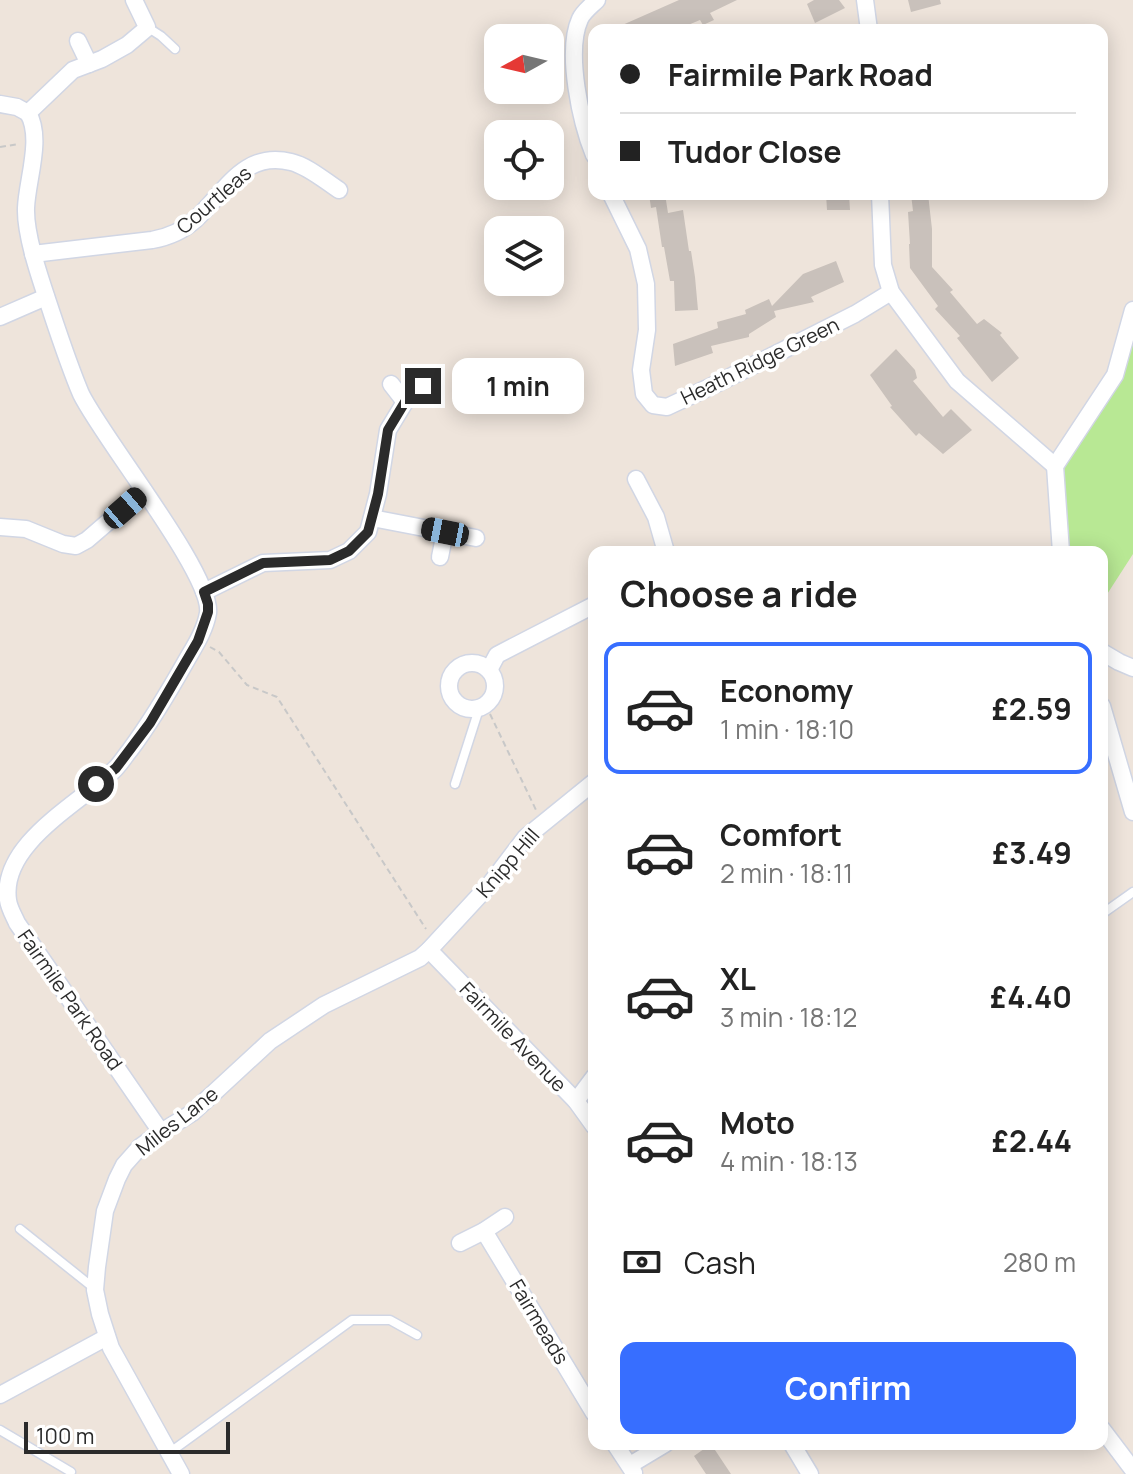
<!DOCTYPE html>
<meta charset="utf-8">
<style>
body{margin:0;font-family:Manrope,sans-serif;background:#f6f6f6;color:#222;height:100vh;display:flex;flex-direction:column;font-size:30px;white-space:nowrap}
*{box-sizing:border-box;margin:0}
p{font-size:26px;color:#767676}
.icon{flex:none;width:44px;height:44px;fill:none;stroke:currentColor;stroke-width:2;stroke-linecap:round;stroke-linejoin:round}
.map{position:relative;flex:1;overflow:hidden}
.sheet{position:absolute;left:588px;top:546px;width:520px;height:904px;display:flex;flex-direction:column;background:#fff;border-radius:16px;box-shadow:0 4px 20px #0003}
.sheet>*{flex:none}
.top-card{position:absolute;left:588px;top:24px;width:520px;height:176px;border-radius:16px;box-shadow:0 4px 20px #0003;display:grid;align-content:center;height:176px;padding:0 32px;background:#fff}
.needle{width:52px;rotate:262deg}
.controls{position:absolute;left:484px;top:24px;display:grid;gap:16px}
.controls a{display:grid;place-items:center;width:80px;height:80px;border-radius:16px;background:#fff;box-shadow:0 4px 20px #0003;font-size:40px}
.scale{position:absolute;left:24px;bottom:20px;width:206px;box-sizing:border-box;padding-left:8px;border:4px solid #2b2b2b;border-top:0;font-size:22px;line-height:28px;white-space:nowrap;color:#2b2b2b;-webkit-text-stroke:6px #fff;paint-order:stroke}
.end{position:absolute;width:36px;height:36px;margin:-18px;border:10px solid #2b2b2b;background:#fff;box-shadow:0 0 0 4px #fff}
.from{border-radius:50%}
.bubble{position:absolute;height:56px;border-radius:16px;background:#fff;box-shadow:0 4px 20px #0003;font-size:26px;font-weight:700;line-height:56px;text-align:center}
.car{position:absolute;width:24px;height:48px;margin:-24px -12px;border-radius:10px;box-shadow:0 0 6px 2px #0007;background:linear-gradient(#222 24%,#8ab4d8 0 40%,#222 0 76%,#8ab4d8 0 86%,#222 0)}
.top-card b{display:flex;align-items:center;gap:28px;height:76px;font-size:30px}
.top-card b+b{border-top:2px solid #e0e0e0}
.top-card i{width:20px;height:20px;background:#222}
ul{padding:0;list-style:none}
li{display:flex;align-items:center;gap:24px;height:132px;margin:0 16px 12px;padding:0 16px;border:4px solid transparent;border-radius:16px}
li div{flex:1}
li b{display:block;font-size:30px}
li em{font-style:normal;font-weight:700}
li.current{border-color:#376eff}
li>.icon{width:72px;height:72px;stroke-width:1.5}
h2{padding:0 32px;font-size:36px;line-height:96px}
.pay{display:flex;align-items:center;gap:20px;height:88px;padding:0 32px;font-size:30px}
.pay p{margin-inline-start:auto}
.action{display:flex;gap:16px;margin-top:auto;padding:16px 32px}
.action a{flex:1;height:92px;border-radius:16px;background:#376eff;color:#fff;font-size:32px;font-weight:700;line-height:92px;text-align:center}
.map>svg:first-child{display:block}
.green{fill:#b8e894}
.building{fill:#c9c1bb}
.lines{fill:none;stroke-linecap:round;stroke-linejoin:round}
.service-casing{stroke:#d1d6e4;stroke-width:11}
.minor-casing{stroke:#d1d6e4;stroke-width:19}
.path{stroke:#c8c8c8;stroke-width:2;stroke-dasharray:6 4;stroke-linecap:butt}
.service{stroke:#fff;stroke-width:8}
.minor{stroke:#fff;stroke-width:16}
.route{stroke:#2b2b2b;stroke-width:10}
.labels{text-anchor:middle;stroke-width:7;stroke-linejoin:round;paint-order:stroke}
.street-label{font-size:20px;fill:#2b2b2b;stroke:#fff}
</style>
<div class="map">
<svg width="1133" height="1474" viewBox="0 0 1133 1474">
<rect width="100%" height="100%" fill="#eee4db"/>
<path class="green" d="M 1133,320 L 1133,554 L 1102,602 L 1102,552 L 1067,552 L 1060,466 L 1089,421 Z"/>
<g class="building">
<path d="M 679,0 L 737,0 L 710,13 L 714,20 L 703,25 L 700,20 L 676,30 L 611,30 Z"/>
<path d="M 814,0 L 839,0 L 845,8 L 815,23 L 807,4 Z"/>
<path d="M 908,0 L 940,0 L 941,4 L 911,12 Z"/>
<path d="M 649,194 L 665,194 L 668,213 L 683,210 L 689,251 L 691,251 L 695,277 L 698,310 L 675,311 L 674,281 L 670,281 L 664,247 L 662,247 L 656,207 L 651,208 Z"/>
<path d="M 826,194 L 849,194 L 850,210 L 827,210 Z"/>
<path d="M 911,194 L 928,194 L 932,229 L 932,267 L 953,290 L 950,292 L 977,324 L 984,319 L 1002,333 L 1000,335 L 1019,358 L 992,382 L 957,338 L 960,336 L 935,309 L 938,306 L 910,268 L 909,244 L 910,244 L 908,212 L 913,211 Z"/>
<path d="M 836,261 L 844,282 L 811,297 L 814,302 L 774,311 L 776,317 L 749,334 L 749,337 L 711,346 L 713,353 L 675,366 L 673,344 L 718,328 L 717,322 L 746,314 L 745,310 L 769,299 L 772,306 L 803,274 Z"/>
<path d="M 896,349 L 915,370 L 917,378 L 913,381 L 943,417 L 951,409 L 972,430 L 943,454 L 919,433 L 916,436 L 890,407 L 892,406 L 870,375 Z"/>
<path d="M 711,1444 L 731,1474 L 706,1474 L 694,1456 Z"/>
</g>
<g class="lines">
<defs>
<g id="service">
<path d="M 147,27 L 161,36 L 175,49"/>
<path d="M 455,784 L 479,709"/>
<path d="M 1102,914 L 1133,892"/>
<path d="M 20,1229 L 95,1289"/>
<path d="M 0,1430 L 71,1472"/>
<path d="M 169,1453 L 352,1320 L 390,1320 L 417,1335"/>
</g>
<g id="minor">
<path d="M 865,0 L 869,30"/>
<path d="M 78,41 L 89,64"/>
<path d="M 0,104 L 17,107 L 28,113"/>
<path d="M 28,113 C 43,138 27,180 26,208 C 25,238 43,286 52,314 C 61,341 70,368 81,394 C 103,439 213,575 208,613 C 205,631 194,647 185,663 C 168,693 151,722 130,750 C 125,756 121,763 115,769 C 81,803 0,843 8,900 C 9,908 14,916 17,923 L 161,1132"/>
<path d="M 28,113 L 73,70 L 102,59 L 127,45 L 146,29 L 147,27 L 134,0"/>
<path d="M 594,155 C 581,123 565,52 580,19 C 583,12 591,6 597,0"/>
<path d="M 611,194 L 638,249 L 646,284 L 647,330 L 641,370 L 644,394 L 653,405 L 667,407 L 718,383 L 855,314 L 891,292"/>
<path d="M 880,194 L 883,265 L 891,292 L 957,381 L 1055,466"/>
<path d="M 33,254 L 152,240 C 169,237 183,231 196,219 C 225,192 244,150 291,162 C 308,166 325,181 339,190"/>
<path d="M 0,317 L 46,297"/>
<path d="M 391,384 L 405,402"/>
<path d="M 636,479 L 656,517 L 666,552"/>
<path d="M 372,518 L 476,538"/>
<path d="M 0,527 L 26,529 L 63,544 L 76,546 L 87,540 L 144,491"/>
<path d="M 1061,552 L 1055,466 L 1115,375 L 1133,310"/>
<path d="M 440,557 L 445,532"/>
<path d="M 204,592 L 263,563 L 330,560 L 349,551 L 368,532 L 378,494 L 388,430 L 405,402 L 423,386"/>
<path d="M 1102,652 L 1119,662 L 1133,668"/>
<circle cx="472" cy="686" r="23"/>
<path d="M 489,670 L 497,655 L 594,605"/>
<path d="M 1102,706 L 1133,812"/>
<path d="M 429,950 L 576,1101 L 594,1126"/>
<path d="M 576,1101 L 594,1077"/>
<path d="M 484,1231 L 594,1413"/>
<path d="M 460,1243 L 484,1231 L 505,1217"/>
<path d="M 0,1395 L 107,1337"/>
<path d="M 1102,1429 L 1133,1470"/>
<path d="M 615,1444 L 634,1473"/>
<path d="M 792,1444 L 810,1474"/>
<path d="M 630,1465 L 665,1444"/>
<path d="M 181,1474 L 111,1348 L 100,1314 L 95,1290 L 97,1267 L 105,1211 L 117,1179 L 124,1165 L 140,1147 L 161,1132 L 192,1113 L 270,1041 L 324,1005 L 420,958 L 429,950 L 490,884 L 525,838 L 594,782"/>
</g>
</defs>
<use href="#service" class="service-casing"/>
<use href="#minor" class="minor-casing"/>
<g class="path">
<path d="M 0,147 L 19,144"/>
<path d="M 210,647 L 219,652 L 247,685 L 277,697 L 426,929"/>
<path d="M 490,714 L 536,810"/>
</g>
<use href="#service" class="service"/>
<use href="#minor" class="minor"/>
</g>
<g class="lines">
<path class="route" d="M 96,784 L 116,768 L 150,723 L 198,641 L 208,612 L 208,604 L 204,592 L 263,563 L 330,560 L 349,551 L 368,532 L 378,494 L 388,430 L 405,402 L 423,386"/>
</g>
<g class="labels">
<g class="street-label">
<text transform="translate(214 200) rotate(-41)" y="7">Courtleas</text>
<text transform="translate(760 361) rotate(-26)" y="7">Heath Ridge Green</text>
<text transform="translate(508 863) rotate(-49)" y="7">Knipp Hill</text>
<text transform="translate(70 1000) rotate(55)" y="7">Fairmile Park Road</text>
<text transform="translate(513 1037) rotate(46)" y="7">Fairmile Avenue</text>
<text transform="translate(177 1121) rotate(-38)" y="7">Miles Lane</text>
<text transform="translate(539 1322) rotate(59)" y="7">Fairmeads</text>
</g>
</g>
</svg>
<div class="controls">
<a><svg class="needle" viewBox="-14 -14 28 28"><path d="M0-13l5 13h-10z" fill="#e53935"/><path d="M0 13l5-13h-10z" fill="#767676"/></svg></a>
<a><svg class="icon" aria-label="locate" viewBox="0 0 24 24"><circle cx="12" cy="12" r="6"/><path d="M12 2v4M12 18v4M2 12h4M18 12h4"/></svg></a>
<a><svg class="icon" aria-label="layers" viewBox="0 0 24 24"><path d="M12 4l9 5-9 5-9-5zM3 14l9 5 9-5"/></svg></a>
</div>
<div class="scale">100 m</div>
<i class="end from" style="left:96px;top:784px"></i>
<i class="end" style="left:423px;top:386px"></i>
<div class="bubble" style="left:452px;top:358px;width:132px">1 min</div>
<i class="car" style="left:125px;top:508px;rotate:49deg"></i>
<i class="car" style="left:445px;top:532px;rotate:281deg"></i>
<div class="top-card">
<b><i class="from"></i>Fairmile Park Road</b>
<b><i></i>Tudor Close</b>
</div>
<section class="sheet">
<h2>Choose a ride</h2>
<ul>
<li class="current"><svg class="icon" aria-label="car" viewBox="0 0 24 24"><path d="M5 17H2v-5l4-1 3-4h7l3 4 3 1v5h-3M9 17h6M6 11h13"/><circle cx="7" cy="17" r="2"/><circle cx="17" cy="17" r="2"/></svg><div><b>Economy</b><p>1 min · 18:10</p></div><em>£2.59</em></li>
<li><svg class="icon" aria-label="car" viewBox="0 0 24 24"><path d="M5 17H2v-5l4-1 3-4h7l3 4 3 1v5h-3M9 17h6M6 11h13"/><circle cx="7" cy="17" r="2"/><circle cx="17" cy="17" r="2"/></svg><div><b>Comfort</b><p>2 min · 18:11</p></div><em>£3.49</em></li>
<li><svg class="icon" aria-label="car" viewBox="0 0 24 24"><path d="M5 17H2v-5l4-1 3-4h7l3 4 3 1v5h-3M9 17h6M6 11h13"/><circle cx="7" cy="17" r="2"/><circle cx="17" cy="17" r="2"/></svg><div><b>XL</b><p>3 min · 18:12</p></div><em>£4.40</em></li>
<li><svg class="icon" aria-label="car" viewBox="0 0 24 24"><path d="M5 17H2v-5l4-1 3-4h7l3 4 3 1v5h-3M9 17h6M6 11h13"/><circle cx="7" cy="17" r="2"/><circle cx="17" cy="17" r="2"/></svg><div><b>Moto</b><p>4 min · 18:13</p></div><em>£2.44</em></li>
</ul>
<div class="pay"><svg class="icon" aria-label="cash" viewBox="0 0 24 24"><path d="M3 7h18v10H3z"/><circle cx="12" cy="12" r="2"/></svg>Cash<p>280 m</p></div>
<div class="action"><a>Confirm</a></div>
</section>
</div>
